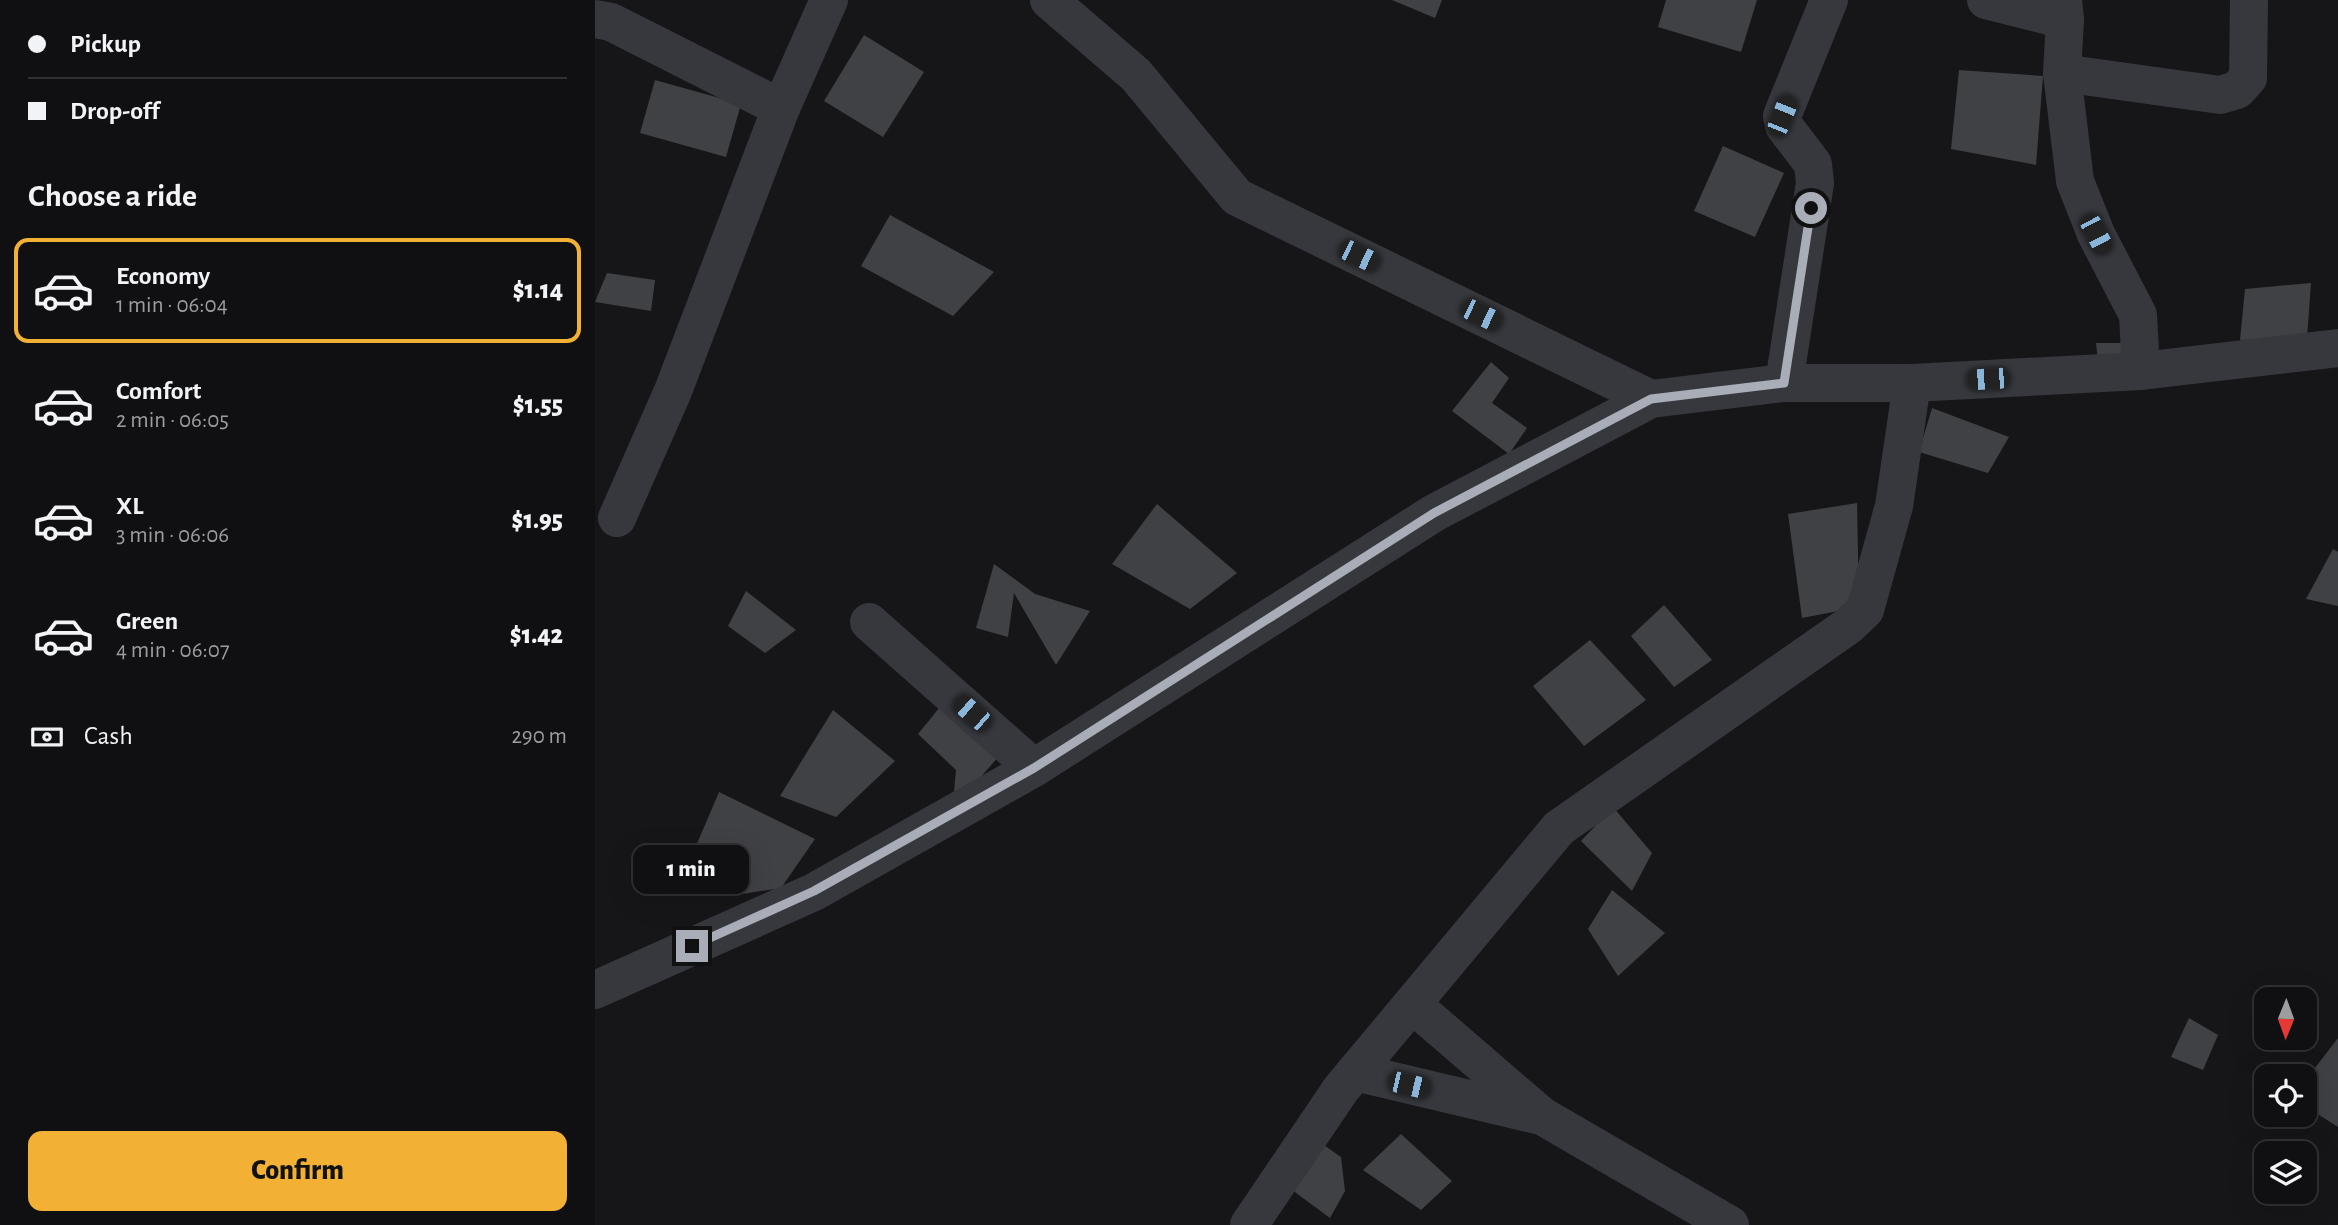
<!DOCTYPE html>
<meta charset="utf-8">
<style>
body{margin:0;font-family:"Alegreya Sans",sans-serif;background:#19191b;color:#f1f3f6;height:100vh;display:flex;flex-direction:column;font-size:26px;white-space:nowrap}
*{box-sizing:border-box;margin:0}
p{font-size:23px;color:#9c9d9f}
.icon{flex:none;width:38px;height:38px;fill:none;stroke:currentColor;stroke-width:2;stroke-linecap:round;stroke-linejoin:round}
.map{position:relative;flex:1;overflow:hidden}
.drawer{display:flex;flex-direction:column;background:#101012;width:595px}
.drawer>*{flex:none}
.banner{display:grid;align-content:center;height:154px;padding:0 28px;background:#101012}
.needle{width:46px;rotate:181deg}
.tools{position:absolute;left:1659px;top:987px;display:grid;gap:14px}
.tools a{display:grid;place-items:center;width:63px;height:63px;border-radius:14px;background:#101012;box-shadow:0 7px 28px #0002,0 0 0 2px #303032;font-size:35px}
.end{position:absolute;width:32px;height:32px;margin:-16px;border:9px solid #a8adb8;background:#111;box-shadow:0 0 0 4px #111}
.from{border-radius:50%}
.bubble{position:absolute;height:49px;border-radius:14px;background:#101012;box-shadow:0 7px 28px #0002,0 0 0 2px #303032;font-size:23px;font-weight:800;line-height:49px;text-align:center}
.car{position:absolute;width:21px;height:42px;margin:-21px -10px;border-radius:9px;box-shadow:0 0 5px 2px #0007;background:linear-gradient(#222 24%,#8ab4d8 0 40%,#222 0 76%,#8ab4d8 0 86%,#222 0)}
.banner b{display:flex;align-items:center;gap:24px;height:66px;font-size:26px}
.banner b+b{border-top:2px solid #303032}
.banner i{width:18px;height:18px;background:#f1f3f6}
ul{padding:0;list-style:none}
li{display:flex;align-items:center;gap:21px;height:105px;margin:0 14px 10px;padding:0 14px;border:4px solid transparent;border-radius:14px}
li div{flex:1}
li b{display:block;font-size:26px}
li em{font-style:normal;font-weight:800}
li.selected{border-color:#f2b134}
li>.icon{width:63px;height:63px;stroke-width:1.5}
h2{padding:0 28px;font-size:32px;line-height:84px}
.pay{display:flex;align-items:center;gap:18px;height:77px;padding:0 28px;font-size:26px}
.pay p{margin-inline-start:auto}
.button{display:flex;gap:14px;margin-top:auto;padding:14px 28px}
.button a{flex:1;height:80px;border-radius:14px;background:#f2b134;color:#111;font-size:28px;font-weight:800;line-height:80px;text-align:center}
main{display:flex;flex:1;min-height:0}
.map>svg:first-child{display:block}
.building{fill:#404145}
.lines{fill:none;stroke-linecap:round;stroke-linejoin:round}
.street{stroke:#37383d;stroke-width:38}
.route{stroke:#a8adb8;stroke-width:9}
</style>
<main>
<section class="drawer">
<div class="banner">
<b><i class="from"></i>Pickup</b>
<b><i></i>Drop-off</b>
</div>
<h2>Choose a ride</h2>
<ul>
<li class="selected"><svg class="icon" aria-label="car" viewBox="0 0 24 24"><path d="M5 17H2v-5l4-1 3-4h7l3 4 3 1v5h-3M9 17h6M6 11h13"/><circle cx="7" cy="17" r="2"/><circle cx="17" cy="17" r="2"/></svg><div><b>Economy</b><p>1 min · 06:04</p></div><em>$1.14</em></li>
<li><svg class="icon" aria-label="car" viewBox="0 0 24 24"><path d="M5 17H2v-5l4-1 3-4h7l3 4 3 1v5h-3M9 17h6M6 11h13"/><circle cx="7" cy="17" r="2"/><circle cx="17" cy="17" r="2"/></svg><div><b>Comfort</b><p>2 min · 06:05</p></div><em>$1.55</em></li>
<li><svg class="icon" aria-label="car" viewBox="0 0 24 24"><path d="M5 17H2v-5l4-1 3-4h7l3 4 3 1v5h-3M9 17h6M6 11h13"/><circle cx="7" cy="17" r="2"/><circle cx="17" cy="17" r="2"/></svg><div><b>XL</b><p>3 min · 06:06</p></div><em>$1.95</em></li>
<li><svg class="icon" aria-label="car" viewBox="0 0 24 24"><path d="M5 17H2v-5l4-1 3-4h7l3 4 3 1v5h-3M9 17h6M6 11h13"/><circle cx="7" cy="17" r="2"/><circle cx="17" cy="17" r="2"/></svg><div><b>Green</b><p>4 min · 06:07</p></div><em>$1.42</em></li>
</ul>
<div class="pay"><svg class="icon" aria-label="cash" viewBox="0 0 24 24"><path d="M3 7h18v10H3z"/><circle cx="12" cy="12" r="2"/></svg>Cash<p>290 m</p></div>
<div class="button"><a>Confirm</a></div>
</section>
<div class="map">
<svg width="1743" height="1225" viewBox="0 0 1743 1225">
<rect width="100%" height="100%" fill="#161618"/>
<g class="building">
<path d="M 797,0 L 847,0 L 840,18 Z"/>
<path d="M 1071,0 L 1162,0 L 1146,52 L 1063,27 Z"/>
<path d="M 269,35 L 329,72 L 288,137 L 229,101 Z"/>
<path d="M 1364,70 L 1448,76 L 1441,165 L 1356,149 Z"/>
<path d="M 60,80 L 146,104 L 131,157 L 45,133 Z"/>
<path d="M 1128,146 L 1189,173 L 1160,237 L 1099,211 Z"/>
<path d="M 295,215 L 399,272 L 358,316 L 266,266 Z"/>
<path d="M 12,273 L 60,280 L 56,311 L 0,302 Z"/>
<path d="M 1716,283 L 1712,338 L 1645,340 L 1650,289 Z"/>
<path d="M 1501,343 L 1531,343 L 1533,358 L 1503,361 Z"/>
<path d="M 896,362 L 914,378 L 897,403 L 932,428 L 914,454 L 857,411 Z"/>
<path d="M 1337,408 L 1414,437 L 1393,473 L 1324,452 Z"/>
<path d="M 1262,503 L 1264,607 L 1207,618 L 1193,514 Z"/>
<path d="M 562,504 L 642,573 L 595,609 L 517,564 Z"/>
<path d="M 1738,549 L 1743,552 L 1743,606 L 1711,599 Z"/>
<path d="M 399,564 L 440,594 L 495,611 L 461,665 L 419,593 L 413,637 L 381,628 Z"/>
<path d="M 151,591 L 201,630 L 170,653 L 133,626 Z"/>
<path d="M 1069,605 L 1117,660 L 1079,687 L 1036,636 Z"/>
<path d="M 995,640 L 1051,700 L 989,746 L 938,686 Z"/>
<path d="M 345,707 L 406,754 L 375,789 L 358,802 L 361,770 L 323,734 Z"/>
<path d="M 238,710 L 300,761 L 241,817 L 185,796 Z"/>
<path d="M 124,792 L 220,839 L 186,888 L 147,894 L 95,860 Z"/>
<path d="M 1018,807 L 1057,853 L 1037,891 L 986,841 Z"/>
<path d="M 1017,890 L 1070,933 L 1023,976 L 993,929 Z"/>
<path d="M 1594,1018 L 1623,1035 L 1608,1070 L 1576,1057 Z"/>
<path d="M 1743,1038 L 1743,1127 L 1710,1106 L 1710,1081 Z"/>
<path d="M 806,1134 L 857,1181 L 826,1210 L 768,1170 Z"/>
<path d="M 726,1143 L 746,1157 L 750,1191 L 735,1218 L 693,1187 Z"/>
</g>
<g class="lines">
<g class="street">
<path d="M 454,0 L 541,75 L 642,197 L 1056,399"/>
<path d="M 1391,0 L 1470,20"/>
<path d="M 1468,0 L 1470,20 L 1467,73 L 1480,181 L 1501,234 L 1543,315 L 1546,371"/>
<path d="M 0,19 L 16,22 L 186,108"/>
<path d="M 1467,73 L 1625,95 L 1642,90 L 1653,78 L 1654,0"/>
<path d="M 1189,383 L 1220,183 L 1218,164 L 1189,126 L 1187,116 L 1234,0"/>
<path d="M 22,518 L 78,391 L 186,108 L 234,0"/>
<path d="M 274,622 L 439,768"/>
<path d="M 0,990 L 219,892 L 439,768 L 839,513 L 1056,399 L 1189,383 L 1317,383 L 1546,371 L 1743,348"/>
<path d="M 817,1004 L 947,1116 L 1135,1225"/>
<path d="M 760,1072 L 942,1115"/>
<path d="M 654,1225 L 746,1089 L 964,828 L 1253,626 L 1270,610 L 1299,506 L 1317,383"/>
</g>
</g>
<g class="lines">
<path class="route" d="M 97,946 L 219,891 L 439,768 L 839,513 L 1056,399 L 1189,383 L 1216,208"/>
</g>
</svg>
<div class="tools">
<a><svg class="needle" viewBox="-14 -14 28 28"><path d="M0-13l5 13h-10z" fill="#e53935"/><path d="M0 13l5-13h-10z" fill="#9c9d9f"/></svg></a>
<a><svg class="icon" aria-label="locate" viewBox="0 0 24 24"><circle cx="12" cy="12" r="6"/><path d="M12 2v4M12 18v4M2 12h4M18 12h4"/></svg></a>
<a><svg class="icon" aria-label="layers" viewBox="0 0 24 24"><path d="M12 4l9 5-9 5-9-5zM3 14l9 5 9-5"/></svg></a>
</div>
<i class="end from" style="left:1216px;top:208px"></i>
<i class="end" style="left:97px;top:946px"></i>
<div class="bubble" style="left:38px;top:845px;width:116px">1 min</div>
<i class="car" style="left:1187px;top:116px;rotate:22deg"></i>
<i class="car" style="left:1501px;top:234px;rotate:152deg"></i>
<i class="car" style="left:764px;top:256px;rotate:116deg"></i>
<i class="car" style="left:886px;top:315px;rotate:116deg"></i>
<i class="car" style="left:1393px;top:379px;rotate:267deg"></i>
<i class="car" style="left:377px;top:713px;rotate:311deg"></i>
<i class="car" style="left:814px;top:1085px;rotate:103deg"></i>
</div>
</main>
